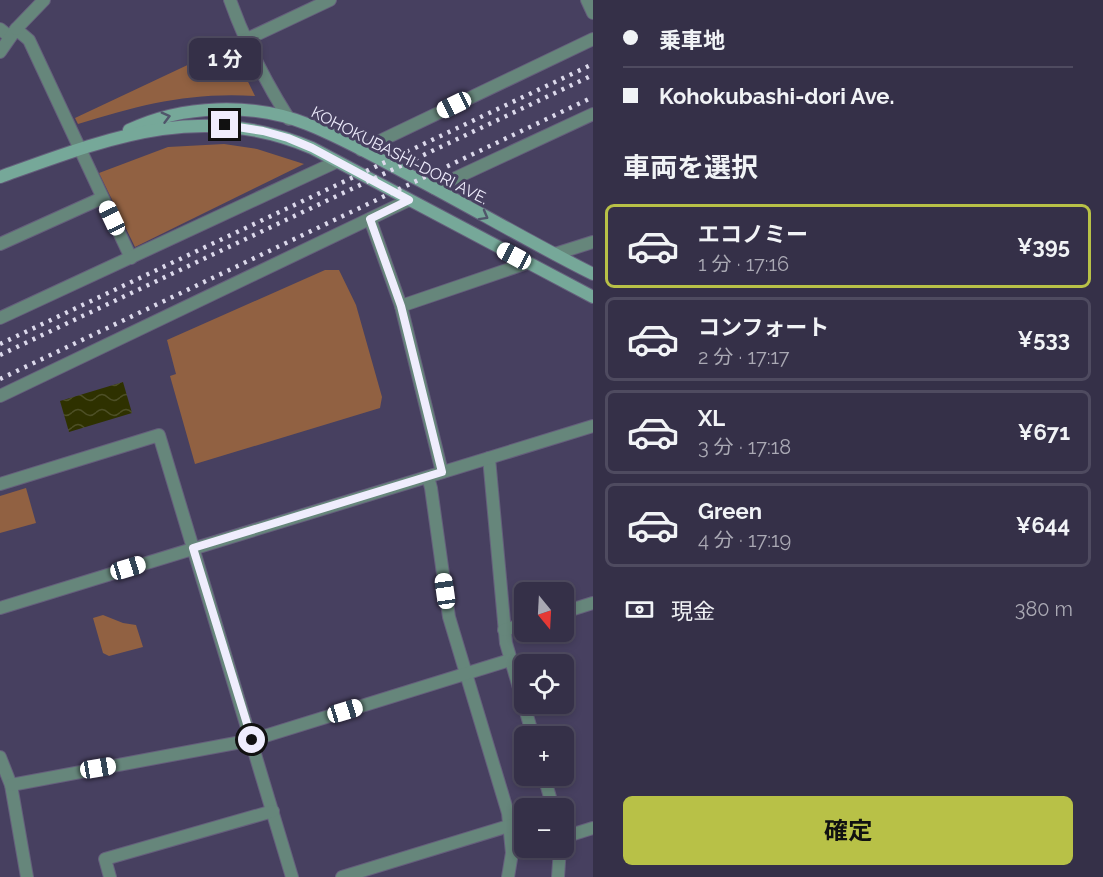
<!DOCTYPE html>
<html lang="ja">
<meta charset="utf-8">
<style>
body{margin:0;font-family:Raleway,"Noto Sans JP",sans-serif;background:#3d384f;color:#f1f3f6;height:100vh;display:flex;flex-direction:column;font-size:22px;white-space:nowrap}
*{box-sizing:border-box;margin:0}
p{font-size:20px;color:#aaa9b4}
.icon{flex:none;width:33px;height:33px;fill:none;stroke:currentColor;stroke-width:2;stroke-linecap:round;stroke-linejoin:round}
.map{position:relative;flex:1;overflow:hidden}
.side{display:flex;flex-direction:column;background:#353048;width:510px}
.side>*{flex:none}
.hud{display:grid;align-content:center;height:132px;padding:0 30px;background:#353048}
.needle{width:39px;rotate:162deg}
.fabs{position:absolute;left:514px;top:582px;display:grid;gap:12px}
.fabs a{display:grid;place-items:center;width:60px;height:60px;border-radius:9px;background:#353048;box-shadow:0 3px 9px #0003,0 0 0 2px #4f4b60;font-size:30px}
.end{position:absolute;width:27px;height:27px;margin:-14px;border:8px solid #efedfd;background:#111;box-shadow:0 0 0 3px #111}
.from{border-radius:50%}
.bubble{position:absolute;height:42px;border-radius:9px;background:#353048;box-shadow:0 3px 9px #0003,0 0 0 2px #4f4b60;font-size:20px;font-weight:700;line-height:42px;text-align:center}
.car{position:absolute;width:18px;height:36px;margin:-18px -9px;border-radius:8px;box-shadow:0 0 4px 2px #0007;background:linear-gradient(#fff 24%,#345 0 40%,#fff 0 76%,#345 0 86%,#fff 0)}
.hud b{display:flex;align-items:center;gap:21px;height:57px;font-size:22px}
.hud b+b{border-top:2px solid #4f4b60}
.hud i{width:15px;height:15px;background:#f1f3f6}
ul{padding:0;list-style:none}
li{display:flex;align-items:center;gap:18px;height:84px;margin:0 12px 9px;padding:0 18px;border:3px solid #4f4b60;border-radius:9px}
li div{flex:1}
li b{display:block;font-size:22px}
li em{font-style:normal;font-weight:700}
li.current{border-color:#b8c147}
li>.icon{width:54px;height:54px;stroke-width:1.5}
h2{padding:0 30px;font-size:27px;line-height:72px}
.pay{display:flex;align-items:center;gap:15px;height:66px;padding:0 30px;font-size:22px}
.pay p{margin-inline-start:auto}
.button{display:flex;gap:12px;margin-top:auto;padding:12px 30px}
.button a{flex:1;height:69px;border-radius:9px;background:#b8c147;color:#111;font-size:24px;font-weight:700;line-height:69px;text-align:center}
main{display:flex;flex:1;min-height:0}
.map>svg:first-child{display:block}
.park{fill:#916142}
.water{fill:url(#water-waves)}
.lines{fill:none;stroke-linecap:round;stroke-linejoin:round}
.minor-casing{stroke:#655f7c;stroke-width:14}
.tertiary-casing{stroke:#655f7c;stroke-width:14}
.secondary-casing{stroke:#655f7c;stroke-width:14}
.minor{stroke:#66867b;stroke-width:12}
.tertiary{stroke:#66867b;stroke-width:12}
.secondary{stroke:#76a899;stroke-width:12}
.rail{stroke:#dcd9eb;stroke-width:4.5;stroke-dasharray:3 6;stroke-linecap:butt}
.oneway{stroke:#50556b}
.route{stroke:#efedfd;stroke-width:8}
.labels{text-anchor:middle;stroke-width:6;stroke-linejoin:round;paint-order:stroke}
.street-label{font-size:16px;fill:#efedfd;stroke:#474060}
</style>
<main>
<div class="map">
<svg width="593" height="877" viewBox="0 0 593 877">
<defs>
<pattern id="water-waves" width="16" height="10" patternUnits="userSpaceOnUse" patternTransform="scale(1.5)"><rect width="16" height="10" fill="#2e3100"/><path d="M0 5q4-4 8 0t8 0" fill="none" stroke="#4d4f26"/></pattern>
</defs>
<rect width="100%" height="100%" fill="#474060"/>
<g class="park">
<path d="M 230,45 L 255,96 C 189,92 140,105 78,124 L 75,118 Z"/>
<path d="M 224,144 L 257,149 L 304,164 L 135,247 L 99,173 L 168,147 Z"/>
<path d="M 325,270 L 339,270 L 356,305 L 382,397 L 380,408 L 195,464 L 170,376 L 176,374 L 167,340 Z"/>
<path d="M 26,488 L 36,523 L 0,533 L 0,496 Z"/>
<path d="M 103,615 L 123,623 L 136,625 L 143,647 L 109,656 L 103,653 L 93,618 Z"/>
</g>
<path class="water" d="M 123,382 L 132,413 L 69,432 L 60,401 Z"/>
<g class="lines">
<defs>
<g id="minor">
<path d="M 230,0 C 245,42 265,81 289,119"/>
<path d="M 587,0 L 593,13"/>
<path d="M 0,29 L 10,37"/>
<path d="M 245,40 L 330,0"/>
<path d="M 0,52 L 16,29 L 29,40 L 131,258"/>
<path d="M 361,150 L 593,39"/>
<path d="M 434,188 L 593,114"/>
<path d="M 370,219 L 401,306 L 442,472"/>
<path d="M 0,244 L 102,198"/>
<path d="M 555,254 L 593,242"/>
<path d="M 401,306 L 527,263"/>
<path d="M 0,318 L 336,162"/>
<path d="M 0,396 L 409,200"/>
<path d="M 489,458 L 506,643 L 533,736"/>
<path d="M 428,477 L 431,488 L 449,617 L 508,813 L 512,853 L 508,877"/>
<path d="M 0,484 L 159,435 L 292,877"/>
<path d="M 564,612 L 593,603"/>
<path d="M 504,630 L 525,624"/>
<path d="M 0,757 L 11,785 L 27,877"/>
<path d="M 544,776 L 553,808"/>
<path d="M 11,785 L 252,740 L 510,660"/>
<path d="M 564,837 L 593,828"/>
<path d="M 110,877 L 105,859 L 273,811"/>
<path d="M 342,877 L 525,821"/>
<path d="M 558,877 L 560,848"/>
</g>
<g id="tertiary">
<path d="M 16,29 L 44,0"/>
<path d="M 0,608 L 593,426"/>
</g>
<g id="secondary">
<path d="M 129,130 C 182,105 252,102 307,124 C 345,139 381,160 417,179 C 476,210 533,244 593,274"/>
<path d="M 0,177 C 106,139 201,100 312,148 L 593,297"/>
</g>
</defs>
<use href="#minor" class="minor-casing"/>
<use href="#tertiary" class="tertiary-casing"/>
<use href="#secondary" class="secondary-casing"/>
<use href="#minor" class="minor"/>
<use href="#tertiary" class="tertiary"/>
<use href="#secondary" class="secondary"/>
<g class="rail">
<path d="M 0,344 L 593,64"/>
<path d="M 0,355 L 593,75"/>
<path d="M 0,379 L 593,97"/>
</g>
</g>
<defs><path id="oneway-chevron" d="M-2-3.5L2.5 0L-2 3.5" fill="none" stroke-width="1.6" stroke-linecap="round" stroke-linejoin="round" transform="scale(1.5)"/></defs>
<g class="oneway">
<use href="#oneway-chevron" transform="translate(166 117) rotate(-15)"/>
<use href="#oneway-chevron" transform="translate(484 216) rotate(29)"/>
</g>
<g class="lines">
<path class="route" d="M 225,125 L 263,131 L 288,138 L 312,148 L 409,200 L 370,219 L 401,306 L 442,472 L 193,548 L 252,740"/>
</g>
<g class="labels">
<g class="street-label">
<text transform="translate(400 155) rotate(27)" y="6">KOHOKUBASHI-DORI AVE.</text>
</g>
</g>
</svg>
<div class="fabs">
<a><svg class="needle" viewBox="-14 -14 28 28"><path d="M0-13l5 13h-10z" fill="#e53935"/><path d="M0 13l5-13h-10z" fill="#aaa9b4"/></svg></a>
<a><svg class="icon" aria-label="locate" viewBox="0 0 24 24"><circle cx="12" cy="12" r="6"/><path d="M12 2v4M12 18v4M2 12h4M18 12h4"/></svg></a>
<a>+</a>
<a>−</a>
</div>
<i class="end from" style="left:252px;top:740px"></i>
<i class="end" style="left:225px;top:125px"></i>
<div class="bubble" style="left:189px;top:38px;width:72px">1 分</div>
<i class="car" style="left:454px;top:105px;rotate:244deg"></i>
<i class="car" style="left:112px;top:218px;rotate:335deg"></i>
<i class="car" style="left:514px;top:256px;rotate:298deg"></i>
<i class="car" style="left:128px;top:568px;rotate:73deg"></i>
<i class="car" style="left:445px;top:591px;rotate:352deg"></i>
<i class="car" style="left:345px;top:711px;rotate:73deg"></i>
<i class="car" style="left:98px;top:768px;rotate:80deg"></i>
</div>
<section class="side">
<div class="hud">
<b><i class="from"></i>乗車地</b>
<b><i></i>Kohokubashi-dori Ave.</b>
</div>
<h2>車両を選択</h2>
<ul>
<li class="current"><svg class="icon" aria-label="car" viewBox="0 0 24 24"><path d="M5 17H2v-5l4-1 3-4h7l3 4 3 1v5h-3M9 17h6M6 11h13"/><circle cx="7" cy="17" r="2"/><circle cx="17" cy="17" r="2"/></svg><div><b>エコノミー</b><p>1 分 · 17:16</p></div><em>¥395</em></li>
<li><svg class="icon" aria-label="car" viewBox="0 0 24 24"><path d="M5 17H2v-5l4-1 3-4h7l3 4 3 1v5h-3M9 17h6M6 11h13"/><circle cx="7" cy="17" r="2"/><circle cx="17" cy="17" r="2"/></svg><div><b>コンフォート</b><p>2 分 · 17:17</p></div><em>¥533</em></li>
<li><svg class="icon" aria-label="car" viewBox="0 0 24 24"><path d="M5 17H2v-5l4-1 3-4h7l3 4 3 1v5h-3M9 17h6M6 11h13"/><circle cx="7" cy="17" r="2"/><circle cx="17" cy="17" r="2"/></svg><div><b>XL</b><p>3 分 · 17:18</p></div><em>¥671</em></li>
<li><svg class="icon" aria-label="car" viewBox="0 0 24 24"><path d="M5 17H2v-5l4-1 3-4h7l3 4 3 1v5h-3M9 17h6M6 11h13"/><circle cx="7" cy="17" r="2"/><circle cx="17" cy="17" r="2"/></svg><div><b>Green</b><p>4 分 · 17:19</p></div><em>¥644</em></li>
</ul>
<div class="pay"><svg class="icon" aria-label="cash" viewBox="0 0 24 24"><path d="M3 7h18v10H3z"/><circle cx="12" cy="12" r="2"/></svg>現金<p>380 m</p></div>
<div class="button"><a>確定</a></div>
</section>
</main>
